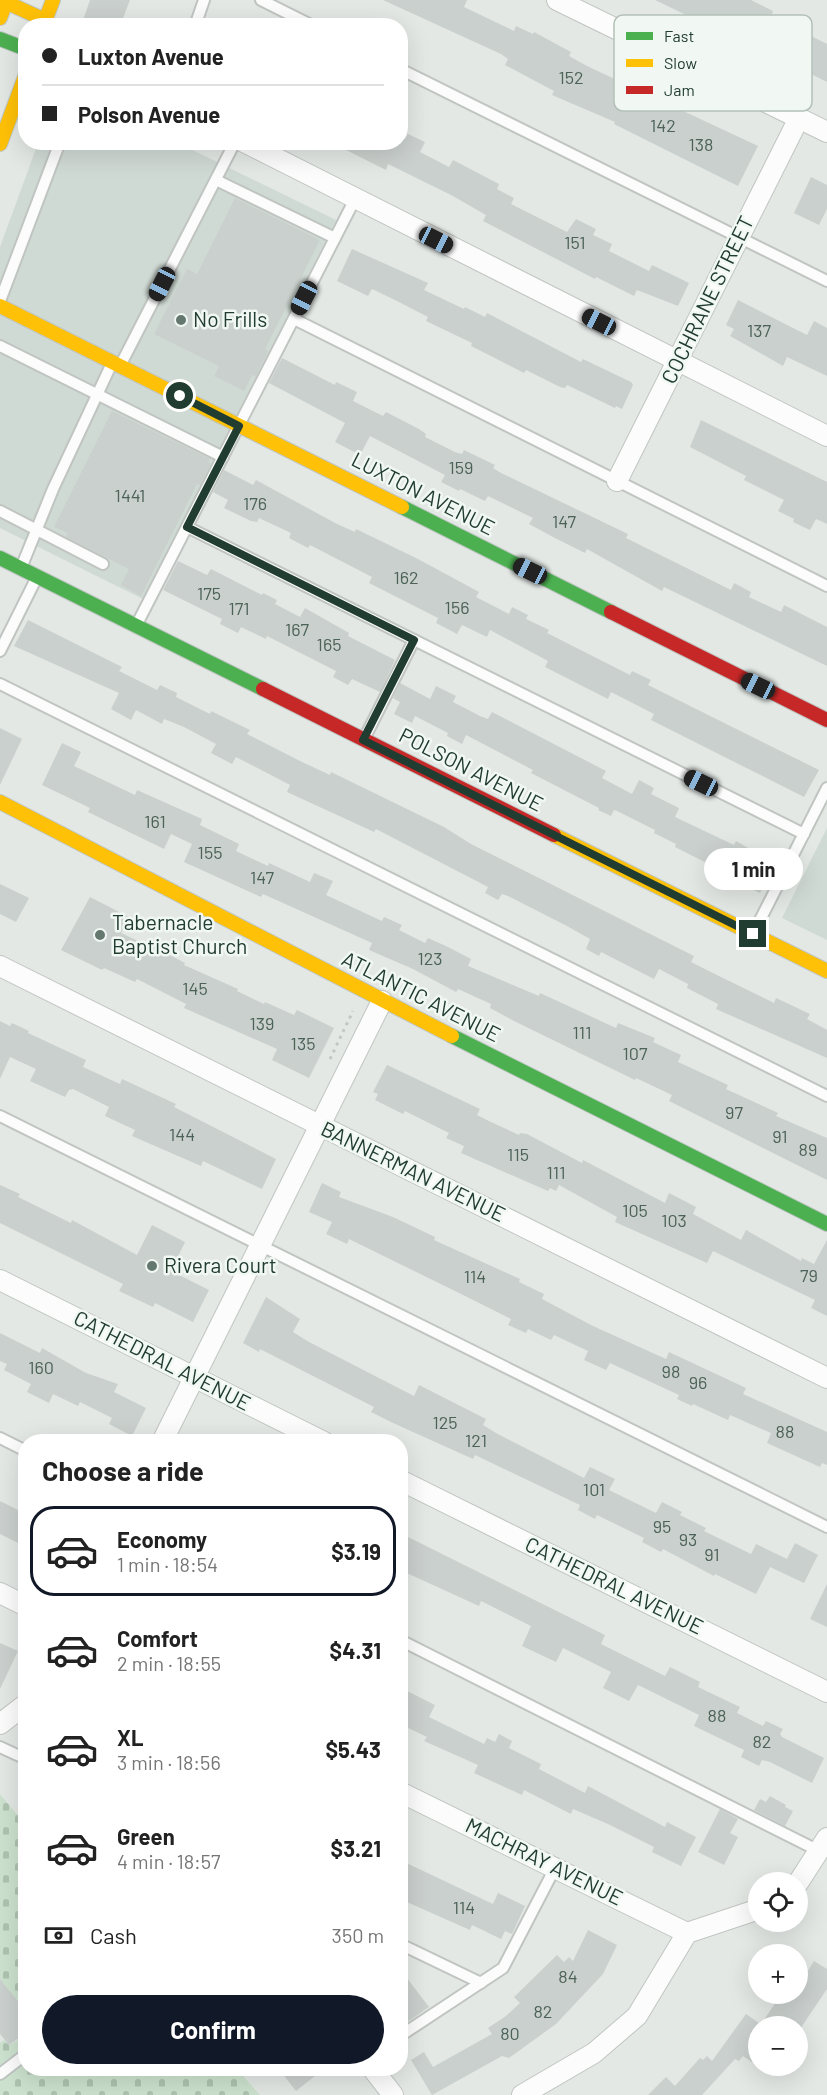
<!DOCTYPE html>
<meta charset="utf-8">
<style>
body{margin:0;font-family:Barlow,sans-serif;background:#f6f6f6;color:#222;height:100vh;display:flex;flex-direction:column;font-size:22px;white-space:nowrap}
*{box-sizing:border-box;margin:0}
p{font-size:20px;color:#767676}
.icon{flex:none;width:33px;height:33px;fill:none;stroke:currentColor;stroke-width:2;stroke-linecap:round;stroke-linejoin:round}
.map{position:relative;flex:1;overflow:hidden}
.details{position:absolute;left:18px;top:1434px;width:390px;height:642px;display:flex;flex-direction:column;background:#fff;border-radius:24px;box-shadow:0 6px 24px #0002}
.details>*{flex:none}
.hud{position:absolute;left:18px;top:18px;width:390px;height:132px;border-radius:24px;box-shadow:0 6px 24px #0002;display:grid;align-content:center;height:132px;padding:0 24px;background:#fff}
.fabs{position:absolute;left:748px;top:1872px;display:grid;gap:12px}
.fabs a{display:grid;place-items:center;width:60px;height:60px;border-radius:50%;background:#fff;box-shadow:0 6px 24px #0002;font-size:30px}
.end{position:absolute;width:27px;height:27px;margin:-14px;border:8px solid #213c30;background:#fff;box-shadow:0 0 0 3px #fff}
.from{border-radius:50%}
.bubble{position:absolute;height:42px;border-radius:21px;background:#fff;box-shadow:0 6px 24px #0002;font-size:20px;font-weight:700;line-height:42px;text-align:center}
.car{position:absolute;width:18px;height:36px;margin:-18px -9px;border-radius:8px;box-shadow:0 0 4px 2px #0007;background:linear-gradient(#222 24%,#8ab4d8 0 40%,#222 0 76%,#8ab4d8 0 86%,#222 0)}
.hud b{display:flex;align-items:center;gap:21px;height:57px;font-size:22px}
.hud b+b{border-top:2px solid #e0e0e0}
.hud i{width:15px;height:15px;background:#222}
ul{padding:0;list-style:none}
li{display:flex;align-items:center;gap:18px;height:90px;margin:0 12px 9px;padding:0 12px;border:3px solid transparent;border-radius:24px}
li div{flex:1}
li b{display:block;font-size:22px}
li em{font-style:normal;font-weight:700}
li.active{border-color:#111827}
li>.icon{width:54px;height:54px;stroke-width:1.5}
h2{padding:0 24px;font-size:27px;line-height:72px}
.pay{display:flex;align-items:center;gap:15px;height:66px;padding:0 24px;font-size:22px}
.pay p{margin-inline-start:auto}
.cta{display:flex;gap:12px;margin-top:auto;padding:12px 24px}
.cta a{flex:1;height:69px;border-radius:36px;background:#111827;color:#fff;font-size:24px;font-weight:700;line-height:69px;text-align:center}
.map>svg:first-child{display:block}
.built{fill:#d0dad4}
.cemetery{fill:url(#cemetery-stones)}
.building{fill:#cad0cd}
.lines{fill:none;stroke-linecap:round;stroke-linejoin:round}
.lane-casing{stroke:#c0c5c2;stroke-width:14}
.street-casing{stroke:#c0c5c2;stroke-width:22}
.fast-casing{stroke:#bfc6c2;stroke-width:16}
.slow-casing{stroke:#bfc6c2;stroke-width:16}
.jam-casing{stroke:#bfc6c2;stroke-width:16}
.path{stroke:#c0c8c5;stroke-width:3;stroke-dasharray:3 4.5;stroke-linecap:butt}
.lane{stroke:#fbfcfb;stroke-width:10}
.street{stroke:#fbfcfb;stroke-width:20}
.fast{stroke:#4caf50;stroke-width:14}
.slow{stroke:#ffc107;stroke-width:14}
.jam{stroke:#c62828;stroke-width:14}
.route{stroke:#213c30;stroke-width:8}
.poi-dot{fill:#65786f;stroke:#f1f8f3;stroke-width:2}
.labels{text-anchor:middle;stroke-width:5;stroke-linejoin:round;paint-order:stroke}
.number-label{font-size:18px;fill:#4c6258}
.street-label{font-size:21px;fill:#213c30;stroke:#f1f8f3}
.poi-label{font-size:21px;fill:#213c30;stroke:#f1f8f3;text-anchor:start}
.key{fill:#f1f8f3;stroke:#b3c0b8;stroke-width:1.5}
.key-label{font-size:16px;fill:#213c30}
</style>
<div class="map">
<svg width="827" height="2095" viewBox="0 0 827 2095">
<defs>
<pattern id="cemetery-stones" width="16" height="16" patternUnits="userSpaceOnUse" patternTransform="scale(1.5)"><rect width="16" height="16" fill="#cce2ce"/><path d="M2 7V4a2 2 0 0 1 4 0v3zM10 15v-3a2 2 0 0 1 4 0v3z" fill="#afc3b1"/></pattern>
</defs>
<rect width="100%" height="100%" fill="#e3e8e5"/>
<g class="built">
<path d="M 38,143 L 178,143 L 336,220 L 143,599 L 0,528 L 0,247 Z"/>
<path d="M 827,828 L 827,940 L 782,918 Z"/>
</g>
<g class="cemetery">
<path d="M 0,1794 L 25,1824 L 25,2011 L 0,1979 Z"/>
<path d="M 25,2036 L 26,2068 L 237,2069 L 260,2095 L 0,2095 L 0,2043 L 4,2040 L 9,2045 Z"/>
</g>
<g class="building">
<path d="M 90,0 L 130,0 L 120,26 L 81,26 Z"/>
<path d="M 383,0 L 467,0 L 464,7 L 514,31 L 516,26 L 533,34 L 534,32 L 571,52 L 569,56 L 587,66 L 758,146 L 738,186 L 614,124 L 615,122 L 552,95 L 554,91 L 505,65 L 508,59 L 501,54 Z"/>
<path d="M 655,0 L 751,0 L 773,11 L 771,16 L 827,44 L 827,82 L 731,34 L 730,36 Z"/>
<path d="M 408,134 L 425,142 L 420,152 L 449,167 L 453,160 L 499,184 L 497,189 L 514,198 L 511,204 L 567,232 L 576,219 L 596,229 L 593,235 L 612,244 L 609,251 L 649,271 L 652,265 L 689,283 L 678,306 L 637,290 L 634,296 L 596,277 L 595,279 L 483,221 L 486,215 L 451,195 L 388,164 L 386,170 L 330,142 L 400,142 L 400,137 L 405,139 Z"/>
<path d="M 811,177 L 827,185 L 827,209 L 819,225 L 794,213 Z"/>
<path d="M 235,198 L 320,240 L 265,349 L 268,351 L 256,376 L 252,375 L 244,391 L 214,376 L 219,366 L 154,334 L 187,269 L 197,274 Z"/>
<path d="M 352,249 L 428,283 L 424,290 L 464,309 L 465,307 L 485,317 L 487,313 L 581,362 L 583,359 L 631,382 L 633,385 L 622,409 L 616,406 L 615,408 L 567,385 L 565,388 L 560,387 L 526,370 L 524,373 L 471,346 L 472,343 L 426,321 L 428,317 L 397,301 L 372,289 L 368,296 L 337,281 Z"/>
<path d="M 738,300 L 807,335 L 814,321 L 827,328 L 827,376 L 787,357 L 783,366 L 730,336 L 734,329 L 726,325 Z"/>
<path d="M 282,358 L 335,385 L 336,382 L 357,392 L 353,401 L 383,416 L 386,412 L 419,429 L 426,434 L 425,437 L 455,452 L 462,454 L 464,450 L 495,465 L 493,468 L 501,473 L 628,534 L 626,538 L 731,590 L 734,583 L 751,592 L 749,597 L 781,612 L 784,605 L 827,627 L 827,666 L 664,587 L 662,591 L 587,549 L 585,553 L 555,538 L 529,524 L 533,518 L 488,496 L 485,501 L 460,489 L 459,491 L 441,482 L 445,475 L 370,436 L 360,455 L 335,442 L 345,423 L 269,383 Z"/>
<path d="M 112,411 L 210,459 L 208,462 L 211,464 L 200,485 L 197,484 L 141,596 L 121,585 L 129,569 L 66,537 L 68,533 L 54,527 Z"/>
<path d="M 701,420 L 827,482 L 827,524 L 816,519 L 810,530 L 793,522 L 794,519 L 778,511 L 784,500 L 744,480 L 746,476 L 690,447 Z"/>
<path d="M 224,470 L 253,485 L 256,480 L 337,524 L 355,532 L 356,529 L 418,559 L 479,592 L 476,597 L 509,614 L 512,607 L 528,615 L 526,619 L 549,630 L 547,633 L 630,675 L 632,671 L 651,680 L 648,685 L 819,770 L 804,797 L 651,720 L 654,714 L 611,692 L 608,699 L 545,667 L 548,661 L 490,630 L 487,637 L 462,625 L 457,634 L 436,623 L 438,618 L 369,583 L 372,577 L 310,545 L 308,548 L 289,538 L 291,533 L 259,518 L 257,522 L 251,521 L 224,508 L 228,500 L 213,492 Z"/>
<path d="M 178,561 L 207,575 L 211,569 L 262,595 L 263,593 L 277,600 L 275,604 L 300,617 L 305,608 L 349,633 L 348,636 L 395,660 L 380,692 L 352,679 L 348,685 L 333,677 L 336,671 L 267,636 L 266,639 L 241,627 L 238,633 L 220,624 L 222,619 L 163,590 Z"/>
<path d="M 28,620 L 122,667 L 119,671 L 157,690 L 160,685 L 177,693 L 176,697 L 210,714 L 211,711 L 250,730 L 247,734 L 302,762 L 330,775 L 331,772 L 444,827 L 471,844 L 694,956 L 691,962 L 721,977 L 774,1003 L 776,998 L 810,1014 L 807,1019 L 827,1030 L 827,1058 L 716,1009 L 718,1004 L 687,988 L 688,984 L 659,969 L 654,979 L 601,952 L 599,956 L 586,949 L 590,939 L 565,925 L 508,896 L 502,894 L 498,900 L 485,893 L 488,887 L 376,829 L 374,832 L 287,792 L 290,785 L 236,757 L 232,764 L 211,753 L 216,744 L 184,727 L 164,719 L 162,724 L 136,710 L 131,720 L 111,709 L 119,693 L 14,646 Z"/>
<path d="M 400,683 L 430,699 L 436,686 L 456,696 L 453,702 L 480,716 L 488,719 L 492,712 L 606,771 L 602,778 L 632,794 L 639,780 L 654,788 L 651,794 L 679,808 L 675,817 L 734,845 L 736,841 L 776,864 L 760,893 L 745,886 L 746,883 L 675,847 L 676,844 L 654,833 L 655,830 L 617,811 L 614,810 L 611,816 L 598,810 L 599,808 L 531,773 L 533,770 L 466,735 L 462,744 L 447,736 L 448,733 L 415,716 L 412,723 L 394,714 L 400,702 L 393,698 Z"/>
<path d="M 0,728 L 22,739 L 0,785 Z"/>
<path d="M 62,743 L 81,752 L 74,766 L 135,795 L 137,790 L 202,819 L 200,825 L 239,844 L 236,851 L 268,866 L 269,863 L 310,882 L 314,873 L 333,881 L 326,895 L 382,921 L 384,917 L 402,925 L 399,930 L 425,943 L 428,938 L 448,947 L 471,959 L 468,966 L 539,996 L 540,993 L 616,1028 L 618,1023 L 655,1038 L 653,1042 L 681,1055 L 678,1062 L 728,1085 L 726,1089 L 778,1113 L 776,1116 L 827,1138 L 827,1180 L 669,1101 L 672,1095 L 636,1078 L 635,1080 L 516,1022 L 490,1008 L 491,1004 L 458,989 L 456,992 L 413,969 L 369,950 L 372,943 L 263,894 L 261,897 L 184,862 L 192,844 L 171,834 L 164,849 L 88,812 L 90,808 L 42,785 Z"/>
<path d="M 0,884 L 29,898 L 16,922 L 0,914 Z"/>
<path d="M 90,897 L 129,917 L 121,933 L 147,945 L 150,938 L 167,946 L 164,952 L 185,963 L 184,965 L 238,989 L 237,991 L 264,1004 L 265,1002 L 294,1015 L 297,1010 L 334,1028 L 309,1078 L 272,1060 L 277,1049 L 184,1008 L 186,1004 L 137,979 L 135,982 L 104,968 L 102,970 L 61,950 Z"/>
<path d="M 0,1021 L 10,1026 L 12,1023 L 29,1031 L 28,1033 L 86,1060 L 83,1067 L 120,1084 L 122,1079 L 176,1104 L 174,1107 L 276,1159 L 262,1189 L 203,1161 L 201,1166 L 132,1136 L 135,1130 L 105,1116 L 109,1107 L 73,1089 L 69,1090 L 65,1097 L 30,1081 L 36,1069 L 10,1057 L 0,1079 Z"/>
<path d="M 387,1065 L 480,1109 L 477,1115 L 491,1122 L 519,1135 L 520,1133 L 527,1134 L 582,1163 L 583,1160 L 665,1203 L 669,1193 L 696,1207 L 693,1214 L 741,1240 L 746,1230 L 801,1261 L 802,1258 L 814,1264 L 827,1240 L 827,1316 L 811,1308 L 815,1300 L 713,1251 L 707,1263 L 615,1222 L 617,1217 L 559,1185 L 556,1191 L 550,1188 L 548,1191 L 461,1153 L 464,1146 L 446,1138 L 449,1133 L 405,1111 L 403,1114 L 375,1100 L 378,1094 L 373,1092 Z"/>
<path d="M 322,1183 L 341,1192 L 339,1197 L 393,1217 L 435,1237 L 434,1240 L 520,1279 L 519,1282 L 544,1294 L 542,1299 L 593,1326 L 666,1359 L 669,1352 L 746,1388 L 743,1394 L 827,1432 L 827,1465 L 822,1463 L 820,1467 L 767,1443 L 771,1433 L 730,1415 L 728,1420 L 693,1404 L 692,1406 L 677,1399 L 679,1395 L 610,1363 L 606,1370 L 584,1360 L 588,1351 L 554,1335 L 551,1340 L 528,1329 L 526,1333 L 508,1325 L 511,1319 L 459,1293 L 349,1239 L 347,1244 L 326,1234 L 332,1222 L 309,1212 Z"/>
<path d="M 0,1185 L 20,1194 L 18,1197 L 71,1223 L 72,1220 L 137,1255 L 152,1225 L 185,1242 L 171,1271 L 209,1290 L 193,1322 L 155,1303 L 153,1307 L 119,1291 L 123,1284 L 0,1223 Z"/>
<path d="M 266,1297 L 300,1319 L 293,1332 L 309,1342 L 414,1396 L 419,1385 L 486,1419 L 483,1425 L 496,1433 L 584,1478 L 590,1467 L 615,1479 L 609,1490 L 656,1513 L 662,1502 L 682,1512 L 680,1515 L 706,1528 L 704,1531 L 751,1554 L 756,1544 L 787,1559 L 795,1543 L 818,1555 L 804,1583 L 770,1567 L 756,1594 L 715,1574 L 714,1576 L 663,1549 L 661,1552 L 642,1542 L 644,1538 L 597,1515 L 595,1519 L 578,1510 L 580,1505 L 475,1455 L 473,1459 L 393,1423 L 371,1412 L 374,1407 L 260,1349 L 259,1352 L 243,1343 Z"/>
<path d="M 0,1333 L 40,1353 L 42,1348 L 86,1373 L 118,1384 L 114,1392 L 146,1408 L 132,1436 L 109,1424 L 112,1418 L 80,1402 L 78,1406 L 53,1394 L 49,1403 L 27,1392 L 31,1384 L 4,1370 L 7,1364 L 0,1361 Z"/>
<path d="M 0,1501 L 26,1514 L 26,1547 L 0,1534 Z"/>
<path d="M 400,1533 L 605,1635 L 601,1644 L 665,1676 L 670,1667 L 700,1682 L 698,1687 L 740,1707 L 737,1713 L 763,1726 L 766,1721 L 783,1729 L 780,1734 L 782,1737 L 824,1758 L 812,1783 L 770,1762 L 762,1760 L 759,1766 L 741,1757 L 744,1750 L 694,1726 L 699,1715 L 638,1685 L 629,1701 L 603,1688 L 611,1672 L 563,1648 L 556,1662 L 522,1646 L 531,1626 L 481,1601 L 479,1606 L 400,1570 Z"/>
<path d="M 827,1584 L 827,1627 L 810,1619 Z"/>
<path d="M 0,1643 L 18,1651 L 0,1689 Z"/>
<path d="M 407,1691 L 435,1705 L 429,1717 L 484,1744 L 487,1738 L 495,1742 L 499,1734 L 512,1741 L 509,1748 L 541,1764 L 539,1769 L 585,1793 L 588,1786 L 665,1827 L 667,1822 L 696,1837 L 681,1866 L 652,1852 L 654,1847 L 608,1824 L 573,1809 L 571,1814 L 524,1790 L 522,1795 L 474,1773 L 478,1765 L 424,1741 L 427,1737 L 400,1724 L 400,1704 Z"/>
<path d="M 770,1796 L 786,1805 L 785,1807 L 793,1811 L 785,1826 L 754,1810 L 760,1799 L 766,1802 Z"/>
<path d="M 720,1809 L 738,1819 L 730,1833 L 738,1837 L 724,1865 L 698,1852 Z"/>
<path d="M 400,1860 L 493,1904 L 498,1893 L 525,1906 L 512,1934 L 505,1931 L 501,1939 L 472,1925 L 470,1930 L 400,1899 Z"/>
<path d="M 588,1930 L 617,1945 L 603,1974 L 556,2024 L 509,2058 L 502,2056 L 432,2095 L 411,2060 L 424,2052 L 433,2067 L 492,2034 L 488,2028 L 506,2016 L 520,2003 L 514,1997 L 557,1955 L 564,1962 L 569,1957 L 573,1961 Z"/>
<path d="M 814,1961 L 827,1969 L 827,1989 L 800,2029 L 798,2026 L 760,2026 L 781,1994 L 798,1994 L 798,1987 Z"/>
<path d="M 400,1969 L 429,2007 L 406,2023 L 400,2017 Z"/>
<path d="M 0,1979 L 26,2011 L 26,2047 L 17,2039 L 9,2045 L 0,2034 Z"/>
<path d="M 746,2014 L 759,2023 L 759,2067 L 743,2056 L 739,2061 L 735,2059 L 702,2095 L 648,2095 L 666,2077 L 675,2086 L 700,2058 L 703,2060 L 707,2056 L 712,2061 Z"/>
<path d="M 278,2068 L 325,2068 L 296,2091 Z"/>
</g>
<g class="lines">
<defs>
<g id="lane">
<path d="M 261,0 L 313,26"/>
<path d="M 195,26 L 204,0"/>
<path d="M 400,69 L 827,281"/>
<path d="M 216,180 L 335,238"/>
<path d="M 0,301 L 60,142"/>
<path d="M 294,319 L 827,586"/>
<path d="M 0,346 L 223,457"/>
<path d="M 120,366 L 235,142"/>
<path d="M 0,511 L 103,564"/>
<path d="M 187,527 L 804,834"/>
<path d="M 21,568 L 53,489 L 112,363"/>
<path d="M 136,626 L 355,199"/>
<path d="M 0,651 L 37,577"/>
<path d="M 0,684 L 827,1096"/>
<path d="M 364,739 L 414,640"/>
<path d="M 753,934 L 827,788"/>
<path d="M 0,1116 L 827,1527"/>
<path d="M 0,1438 L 26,1451"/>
<path d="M 400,1640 L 821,1852"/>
<path d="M 0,1747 L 26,1759"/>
<path d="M 400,1944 L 481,1983"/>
<path d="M 400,2036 L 503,1968 L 555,1868"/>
<path d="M 0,2074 L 26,2054"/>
</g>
<g id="street">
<path d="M 557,0 L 827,132"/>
<path d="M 244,142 L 827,436"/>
<path d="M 617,481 L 799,118"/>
<path d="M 0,966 L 827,1378"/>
<path d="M 0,1280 L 324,1442"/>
<path d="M 162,1442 L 382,1001"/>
<path d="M 400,1480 L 827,1692"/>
<path d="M 0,1593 L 26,1606"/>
<path d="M 0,1724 L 26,1704"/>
<path d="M 400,1792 L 687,1933"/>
<path d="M 798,1883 L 827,1838"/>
<path d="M 372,2068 L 393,2095"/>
<path d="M 522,2095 L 594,2053 L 637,2016 L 687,1933 L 759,1909"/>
</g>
<g id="fast">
<path d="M 0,39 L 26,49"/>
<path d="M 402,507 L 611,612"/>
<path d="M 0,558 L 263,689"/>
<path d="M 452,1036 L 827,1224"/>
</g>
<g id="slow">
<path d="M 1,0 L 45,20 L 49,26"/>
<path d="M 0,18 L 7,0"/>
<path d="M 43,26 L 53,0"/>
<path d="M 0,144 L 26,74"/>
<path d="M 0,306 L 402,507"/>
<path d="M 0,802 L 452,1036"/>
<path d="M 554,835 L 827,971"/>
</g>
<g id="jam">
<path d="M 611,612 L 827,720"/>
<path d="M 263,689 L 554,835"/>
</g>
</defs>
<use href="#lane" class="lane-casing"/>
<use href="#street" class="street-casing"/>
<use href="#fast" class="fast-casing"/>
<use href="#slow" class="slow-casing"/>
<use href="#jam" class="jam-casing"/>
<path class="path" d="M 330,1059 L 353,1011"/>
<use href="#lane" class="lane"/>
<use href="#street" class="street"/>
<use href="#fast" class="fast"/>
<use href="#slow" class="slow"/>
<use href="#jam" class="jam"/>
</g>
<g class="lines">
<path class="route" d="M 180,396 L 239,426 L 187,527 L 414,640 L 363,740 L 753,934"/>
</g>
<g class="poi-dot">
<circle cx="181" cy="320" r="6"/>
<circle cx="100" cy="935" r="6"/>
<circle cx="152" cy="1266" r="6"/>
</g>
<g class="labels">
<g class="number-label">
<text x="571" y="84">152</text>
<text x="663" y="132">142</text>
<text x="701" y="151">138</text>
<text x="575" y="249">151</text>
<text x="759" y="337">137</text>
<text x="461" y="474">159</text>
<text x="130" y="502">1441</text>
<text x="255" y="510">176</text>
<text x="564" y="528">147</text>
<text x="406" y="584">162</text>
<text x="209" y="600">175</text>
<text x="457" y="614">156</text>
<text x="239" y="615">171</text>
<text x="297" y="636">167</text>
<text x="329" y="651">165</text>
<text x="155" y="828">161</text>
<text x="210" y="859">155</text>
<text x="262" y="884">147</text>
<text x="430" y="965">123</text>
<text x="195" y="995">145</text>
<text x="262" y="1030">139</text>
<text x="582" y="1039">111</text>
<text x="303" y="1050">135</text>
<text x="635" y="1060">107</text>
<text x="734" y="1119">97</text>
<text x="182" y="1141">144</text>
<text x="780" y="1143">91</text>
<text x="808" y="1156">89</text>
<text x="518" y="1161">115</text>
<text x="556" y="1179">111</text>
<text x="635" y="1217">105</text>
<text x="674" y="1227">103</text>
<text x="809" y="1282">79</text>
<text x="475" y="1283">114</text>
<text x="41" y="1374">160</text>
<text x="671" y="1378">98</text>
<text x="698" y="1389">96</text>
<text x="445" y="1429">125</text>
<text x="785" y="1438">88</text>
<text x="476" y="1447">121</text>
<text x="594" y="1496">101</text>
<text x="662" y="1533">95</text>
<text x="688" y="1546">93</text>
<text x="712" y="1561">91</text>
<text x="717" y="1722">88</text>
<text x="762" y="1748">82</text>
<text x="464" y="1914">114</text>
<text x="568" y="1983">84</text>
<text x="543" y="2018">82</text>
<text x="510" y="2040">80</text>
</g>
<g class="street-label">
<text transform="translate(708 300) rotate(-64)" y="7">COCHRANE STREET</text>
<text transform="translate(423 494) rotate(27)" y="7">LUXTON AVENUE</text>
<text transform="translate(471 770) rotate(27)" y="7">POLSON AVENUE</text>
<text transform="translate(421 997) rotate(27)" y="7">ATLANTIC AVENUE</text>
<text transform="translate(413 1172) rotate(26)" y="7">BANNERMAN AVENUE</text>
<text transform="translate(162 1361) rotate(27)" y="7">CATHEDRAL AVENUE</text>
<text transform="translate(614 1586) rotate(26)" y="7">CATHEDRAL AVENUE</text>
<text transform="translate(544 1862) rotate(26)" y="7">MACHRAY AVENUE</text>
</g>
<g class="poi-label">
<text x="193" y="327">No Frills</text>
<text x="112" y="930">Tabernacle<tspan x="112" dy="24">Baptist Church</tspan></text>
<text x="164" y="1273">Rivera Court</text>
</g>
</g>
<rect x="614" y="15" width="198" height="96" rx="9" class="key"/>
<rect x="626" y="32" width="27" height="8" fill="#4caf50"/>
<rect x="626" y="59" width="27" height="8" fill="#ffc107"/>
<rect x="626" y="86" width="27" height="8" fill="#c62828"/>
<g class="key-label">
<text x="664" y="42">Fast</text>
<text x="664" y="69">Slow</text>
<text x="664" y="96">Jam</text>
</g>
</svg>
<div class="fabs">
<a><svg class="icon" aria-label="locate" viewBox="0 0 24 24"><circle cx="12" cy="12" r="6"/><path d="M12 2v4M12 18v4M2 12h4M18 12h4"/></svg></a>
<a>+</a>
<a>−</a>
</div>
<i class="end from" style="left:180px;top:396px"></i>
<i class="end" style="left:753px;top:934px"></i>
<div class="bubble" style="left:704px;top:848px;width:99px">1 min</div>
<i class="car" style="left:436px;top:240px;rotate:117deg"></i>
<i class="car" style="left:162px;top:284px;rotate:207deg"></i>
<i class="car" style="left:304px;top:298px;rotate:207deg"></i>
<i class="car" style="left:599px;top:322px;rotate:297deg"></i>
<i class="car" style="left:530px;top:571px;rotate:296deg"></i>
<i class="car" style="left:758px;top:686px;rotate:296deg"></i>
<i class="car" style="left:701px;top:783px;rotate:296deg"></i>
<div class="hud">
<b><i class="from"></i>Luxton Avenue</b>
<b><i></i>Polson Avenue</b>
</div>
<section class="details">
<h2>Choose a ride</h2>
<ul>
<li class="active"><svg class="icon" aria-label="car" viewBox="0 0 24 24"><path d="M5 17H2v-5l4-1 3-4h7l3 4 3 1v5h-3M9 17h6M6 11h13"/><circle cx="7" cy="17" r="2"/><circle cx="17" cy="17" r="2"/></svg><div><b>Economy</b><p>1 min · 18:54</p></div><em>$3.19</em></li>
<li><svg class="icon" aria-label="car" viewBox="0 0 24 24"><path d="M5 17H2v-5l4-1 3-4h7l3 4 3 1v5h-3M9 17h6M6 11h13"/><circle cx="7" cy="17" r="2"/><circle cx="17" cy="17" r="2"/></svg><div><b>Comfort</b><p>2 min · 18:55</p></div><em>$4.31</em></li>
<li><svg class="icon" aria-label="car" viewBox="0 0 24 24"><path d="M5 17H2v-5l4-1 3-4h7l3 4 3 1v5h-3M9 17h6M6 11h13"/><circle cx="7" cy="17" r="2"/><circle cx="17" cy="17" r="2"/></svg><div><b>XL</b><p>3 min · 18:56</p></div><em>$5.43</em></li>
<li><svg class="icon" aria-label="car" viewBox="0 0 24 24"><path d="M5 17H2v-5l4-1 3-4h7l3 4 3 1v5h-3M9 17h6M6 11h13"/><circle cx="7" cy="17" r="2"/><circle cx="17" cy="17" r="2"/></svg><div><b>Green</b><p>4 min · 18:57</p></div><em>$3.21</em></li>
</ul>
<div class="pay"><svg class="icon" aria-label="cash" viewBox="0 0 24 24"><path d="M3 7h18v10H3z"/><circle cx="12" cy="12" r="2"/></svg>Cash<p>350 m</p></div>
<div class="cta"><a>Confirm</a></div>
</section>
</div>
